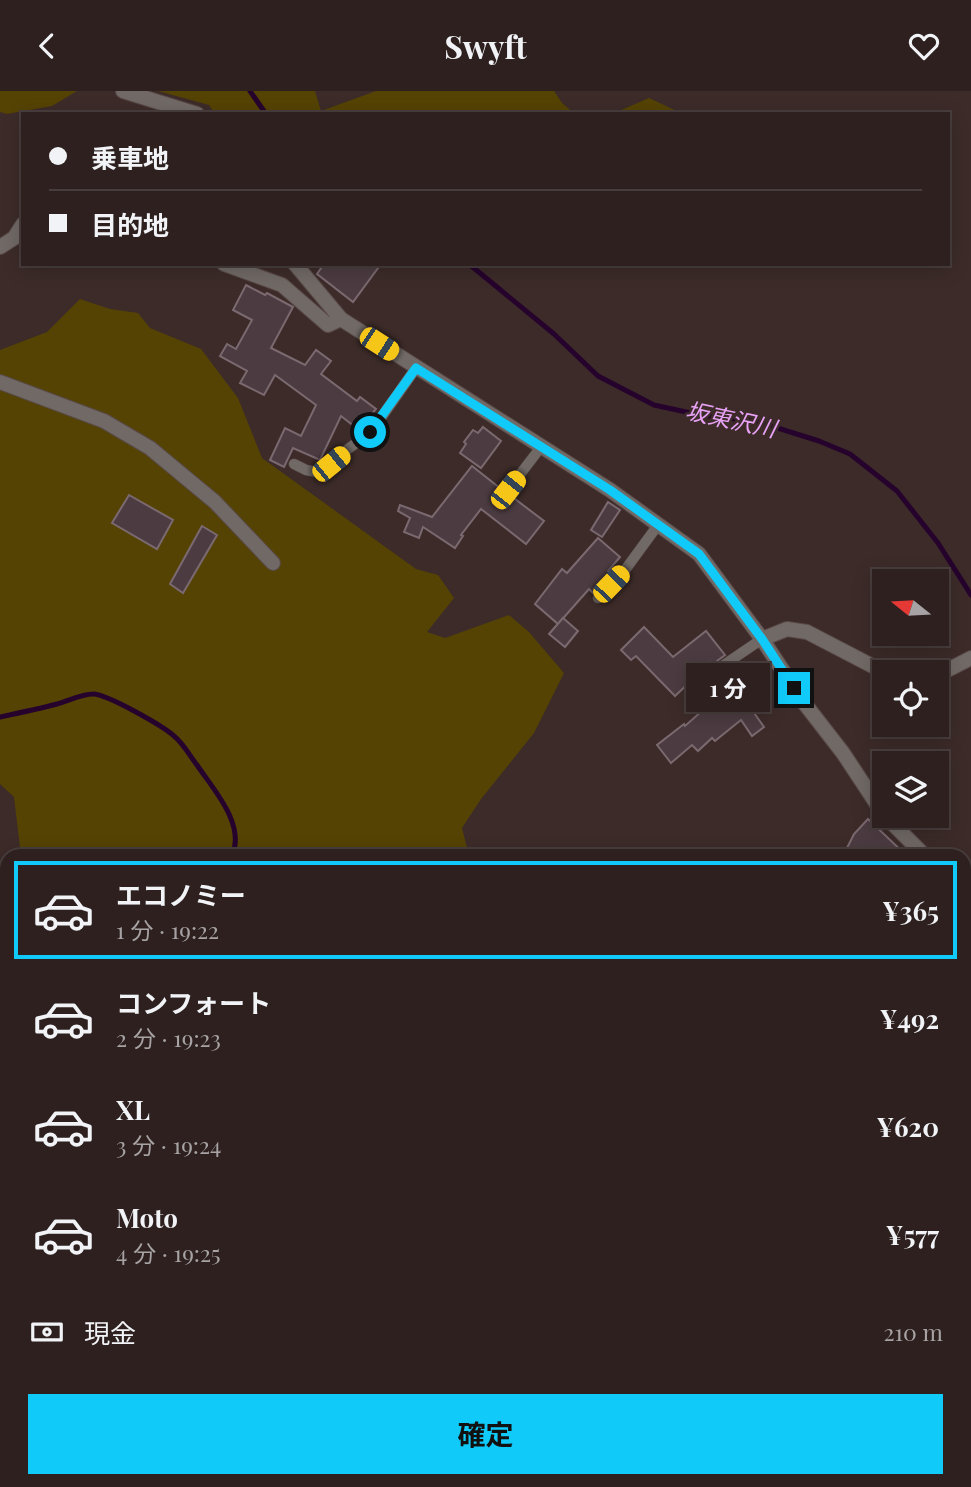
<!DOCTYPE html>
<html lang="ja">
<meta charset="utf-8">
<style>
body{margin:0;font-family:"Playfair Display","Noto Sans JP",serif;background:#352828;color:#f1f3f6;height:100vh;display:flex;flex-direction:column;font-size:26px;white-space:nowrap}
*{box-sizing:border-box;margin:0}
p{font-size:23px;color:#a7a3a4}
.icon{flex:none;width:38px;height:38px;fill:none;stroke:currentColor;stroke-width:2;stroke-linecap:round;stroke-linejoin:round}
.map{position:relative;flex:1;overflow:hidden}
.drawer{position:absolute;left:0px;top:758px;width:971px;height:639px;display:flex;flex-direction:column;background:#2d201f;border-radius:21px 21px 0 0;box-shadow:0 4px 18px #0003,0 0 0 2px #483e3d}
.drawer>*{flex:none}
.guide{position:absolute;left:21px;top:21px;width:929px;height:154px;border-radius:0px;box-shadow:0 4px 18px #0003,0 0 0 2px #483e3d;display:grid;align-content:center;height:154px;padding:0 28px;background:#2d201f}
.needle{width:46px;rotate:288deg}
.controls{position:absolute;left:872px;top:478px;display:grid;gap:14px}
.controls a{display:grid;place-items:center;width:77px;height:77px;border-radius:0px;background:#2d201f;box-shadow:0 4px 18px #0003,0 0 0 2px #483e3d;font-size:35px}
.end{position:absolute;width:32px;height:32px;margin:-16px;border:9px solid #10cafa;background:#111;box-shadow:0 0 0 4px #111}
.from{border-radius:50%}
.bubble{position:absolute;height:49px;border-radius:0px;background:#2d201f;box-shadow:0 4px 18px #0003,0 0 0 2px #483e3d;font-size:23px;font-weight:700;line-height:49px;text-align:center}
.car{position:absolute;width:21px;height:42px;margin:-21px -10px;border-radius:9px;box-shadow:0 0 5px 2px #0007;background:linear-gradient(#f5c518 24%,#345 0 40%,#f5c518 0 76%,#345 0 86%,#f5c518 0)}
.guide b{display:flex;align-items:center;gap:24px;height:66px;font-size:26px}
.guide b+b{border-top:2px solid #483e3d}
.guide i{width:18px;height:18px;background:#f1f3f6}
ul{padding:12px 0 0;list-style:none}
li{display:flex;align-items:center;gap:21px;height:98px;margin:0 14px 10px;padding:0 14px;border:4px solid transparent;border-radius:0px}
li div{flex:1}
li b{display:block;font-size:26px}
li em{font-style:normal;font-weight:700}
li.selected{border-color:#10cafa}
li>.icon{width:63px;height:63px;stroke-width:1.5}
.pay{display:flex;align-items:center;gap:18px;height:77px;padding:0 28px;font-size:26px}
.pay p{margin-inline-start:auto}
.action{display:flex;gap:14px;margin-top:auto;padding:14px 28px}
.action a{flex:1;height:80px;border-radius:0px;background:#10cafa;color:#111;font-size:28px;font-weight:700;line-height:80px;text-align:center}
header{display:flex;justify-content:space-between;align-items:center;height:91px;padding:0 28px;background:#2d201f;font-size:32px;font-weight:700}
.map>svg:first-child{display:block}
.green{fill:#554304}
.lines{fill:none;stroke-linecap:round;stroke-linejoin:round}
.stream{stroke:#26032d;stroke-width:5}
.building{fill:#4c3c42;stroke:#7b6970;stroke-width:2}
.service-casing{stroke:#594947;stroke-width:11}
.minor-casing{stroke:#594947;stroke-width:16}
.service{stroke:#706965;stroke-width:10}
.minor{stroke:#706965;stroke-width:14}
.route{stroke:#10cafa;stroke-width:9}
.labels{text-anchor:middle;stroke-width:5;stroke-linejoin:round;paint-order:stroke}
.water-label{font-size:23px;font-style:italic;fill:#e7a1f5;stroke:#3c2b29}
</style>
<header><svg class="icon" aria-label="back" viewBox="0 0 24 24"><path d="M15 5l-7 7 7 7"/></svg>Swyft<svg class="icon" aria-label="heart" viewBox="0 0 24 24"><path d="M12 20l-8-8c-3-5 5-10 8-4 3-6 11-1 8 4z"/></svg></header>
<div class="map">
<svg width="971" height="1396" viewBox="0 0 971 1396">
<rect width="100%" height="100%" fill="#3c2b29"/>
<g class="green">
<path d="M 0,0 L 77,0 L 52,15 L 7,23 L 0,21 Z"/>
<path d="M 158,0 L 315,0 L 321,20 L 376,0 L 554,0 L 562,12 L 575,23 L 215,23 L 209,14 Z"/>
<path d="M 649,7 L 683,23 L 612,23 Z"/>
<path d="M 80,208 L 110,218 L 138,222 L 150,237 L 201,258 L 238,307 L 262,367 L 416,478 L 438,484 L 454,507 L 427,541 L 445,547 L 509,524 L 529,541 L 564,582 L 534,642 L 481,708 L 462,737 L 469,765 L 21,765 L 14,706 L 0,693 L 0,259 L 47,241 Z"/>
<path d="M 964,939 L 971,942 L 971,1202 L 964,1196 Z"/>
<path d="M 0,1336 L 7,1370 L 7,1390 L 55,1390 L 58,1396 L 0,1396 Z"/>
<path d="M 224,1390 L 664,1390 L 660,1396 L 223,1396 Z"/>
</g>
<g class="lines">
<g class="stream">
<path d="M 250,0 L 266,23"/>
<path d="M 469,173 L 554,243 L 598,285 L 654,314 L 700,324 L 755,330 L 819,350 L 850,363 L 897,400 L 938,452 L 971,504"/>
<path d="M 0,626 C 19,622 38,618 57,613 C 68,610 82,603 93,603 C 107,603 163,635 174,645 C 183,652 190,665 197,674 C 213,698 246,733 232,765"/>
<path d="M 197,1396 L 202,1390"/>
</g>
</g>
<g class="building">
<path d="M 324,173 L 381,173 L 353,211 L 317,183 Z"/>
<path d="M 246,194 L 265,204 L 267,202 L 293,216 L 271,257 L 305,274 L 316,259 L 331,270 L 321,283 L 357,310 L 360,306 L 376,318 L 359,339 L 341,325 L 320,369 L 293,357 L 284,376 L 270,369 L 285,337 L 301,345 L 316,314 L 275,284 L 264,304 L 240,292 L 247,280 L 220,265 L 227,253 L 236,258 L 252,229 L 233,219 Z"/>
<path d="M 483,336 L 501,350 L 481,377 L 460,362 L 466,353 L 464,351 L 473,339 L 478,342 Z"/>
<path d="M 472,375 L 501,398 L 504,405 L 515,408 L 544,430 L 526,453 L 481,418 L 461,444 L 463,445 L 455,457 L 423,436 L 419,447 L 404,441 L 410,427 L 398,420 L 400,414 L 432,426 Z"/>
<path d="M 129,404 L 173,429 L 157,458 L 112,432 Z"/>
<path d="M 608,411 L 620,419 L 602,446 L 591,439 Z"/>
<path d="M 202,435 L 217,444 L 183,502 L 170,493 Z"/>
<path d="M 598,447 L 620,466 L 608,480 L 610,482 L 597,497 L 593,502 L 589,498 L 558,533 L 535,513 L 562,478 L 567,482 Z"/>
<path d="M 563,527 L 578,540 L 565,556 L 549,543 Z"/>
<path d="M 644,536 L 673,566 L 706,540 L 725,564 L 713,573 L 711,571 L 675,605 L 636,565 L 631,569 L 621,559 Z"/>
<path d="M 733,576 L 742,588 L 746,584 L 763,609 L 752,619 L 764,636 L 752,645 L 741,629 L 715,650 L 712,647 L 698,660 L 692,654 L 671,672 L 657,654 L 684,633 L 685,635 L 729,596 L 721,585 Z"/>
<path d="M 868,728 L 907,765 L 843,765 L 854,743 Z"/>
</g>
<g class="lines">
<defs>
<g id="service">
<path d="M 294,373 L 306,379 L 317,381 L 371,341 L 416,277"/>
<path d="M 508,399 L 541,356"/>
<path d="M 598,507 L 625,479 L 658,434"/>
<path d="M 718,578 L 762,548"/>
</g>
<g id="minor">
<path d="M 123,0 L 197,23"/>
<path d="M 0,156 L 14,147 L 23,133"/>
<path d="M 224,173 L 282,194 L 328,234 L 341,228"/>
<path d="M 295,173 L 341,228 L 610,399 L 699,463 L 762,548 L 805,613 L 843,662 L 884,724"/>
<path d="M 0,291 L 104,330 L 150,357 L 215,411 L 273,472"/>
<path d="M 762,548 L 787,538 L 807,541 L 884,581"/>
<path d="M 936,585 L 971,567"/>
<path d="M 884,724 L 925,765"/>
<path d="M 964,813 L 971,822"/>
<path d="M 964,1156 L 971,1159"/>
<path d="M 744,1396 L 744,1390"/>
</g>
</defs>
<use href="#service" class="service-casing"/>
<use href="#minor" class="minor-casing"/>
<use href="#service" class="service"/>
<use href="#minor" class="minor"/>
</g>
<g class="lines">
<path class="route" d="M 370,341 L 416,277 L 610,399 L 699,463 L 762,548 L 794,597"/>
</g>
<g class="labels">
<g class="water-label">
<text transform="translate(731 329) rotate(12)" y="8">坂東沢川</text>
</g>
</g>
</svg>
<div class="controls">
<a><svg class="needle" viewBox="-14 -14 28 28"><path d="M0-13l5 13h-10z" fill="#e53935"/><path d="M0 13l5-13h-10z" fill="#a7a3a4"/></svg></a>
<a><svg class="icon" aria-label="locate" viewBox="0 0 24 24"><circle cx="12" cy="12" r="6"/><path d="M12 2v4M12 18v4M2 12h4M18 12h4"/></svg></a>
<a><svg class="icon" aria-label="layers" viewBox="0 0 24 24"><path d="M12 4l9 5-9 5-9-5zM3 14l9 5 9-5"/></svg></a>
</div>
<i class="end from" style="left:370px;top:341px"></i>
<i class="end" style="left:794px;top:597px"></i>
<div class="bubble" style="left:686px;top:572px;width:84px">1 分</div>
<i class="car" style="left:379px;top:253px;rotate:123deg"></i>
<i class="car" style="left:331px;top:373px;rotate:51deg"></i>
<i class="car" style="left:508px;top:399px;rotate:38deg"></i>
<i class="car" style="left:611px;top:493px;rotate:44deg"></i>
<div class="guide">
<b><i class="from"></i>乗車地</b>
<b><i></i>目的地</b>
</div>
<section class="drawer">
<ul>
<li class="selected"><svg class="icon" aria-label="car" viewBox="0 0 24 24"><path d="M5 17H2v-5l4-1 3-4h7l3 4 3 1v5h-3M9 17h6M6 11h13"/><circle cx="7" cy="17" r="2"/><circle cx="17" cy="17" r="2"/></svg><div><b>エコノミー</b><p>1 分 · 19:22</p></div><em>¥365</em></li>
<li><svg class="icon" aria-label="car" viewBox="0 0 24 24"><path d="M5 17H2v-5l4-1 3-4h7l3 4 3 1v5h-3M9 17h6M6 11h13"/><circle cx="7" cy="17" r="2"/><circle cx="17" cy="17" r="2"/></svg><div><b>コンフォート</b><p>2 分 · 19:23</p></div><em>¥492</em></li>
<li><svg class="icon" aria-label="car" viewBox="0 0 24 24"><path d="M5 17H2v-5l4-1 3-4h7l3 4 3 1v5h-3M9 17h6M6 11h13"/><circle cx="7" cy="17" r="2"/><circle cx="17" cy="17" r="2"/></svg><div><b>XL</b><p>3 分 · 19:24</p></div><em>¥620</em></li>
<li><svg class="icon" aria-label="car" viewBox="0 0 24 24"><path d="M5 17H2v-5l4-1 3-4h7l3 4 3 1v5h-3M9 17h6M6 11h13"/><circle cx="7" cy="17" r="2"/><circle cx="17" cy="17" r="2"/></svg><div><b>Moto</b><p>4 分 · 19:25</p></div><em>¥577</em></li>
</ul>
<div class="pay"><svg class="icon" aria-label="cash" viewBox="0 0 24 24"><path d="M3 7h18v10H3z"/><circle cx="12" cy="12" r="2"/></svg>現金<p>210 m</p></div>
<div class="action"><a>確定</a></div>
</section>
</div>
